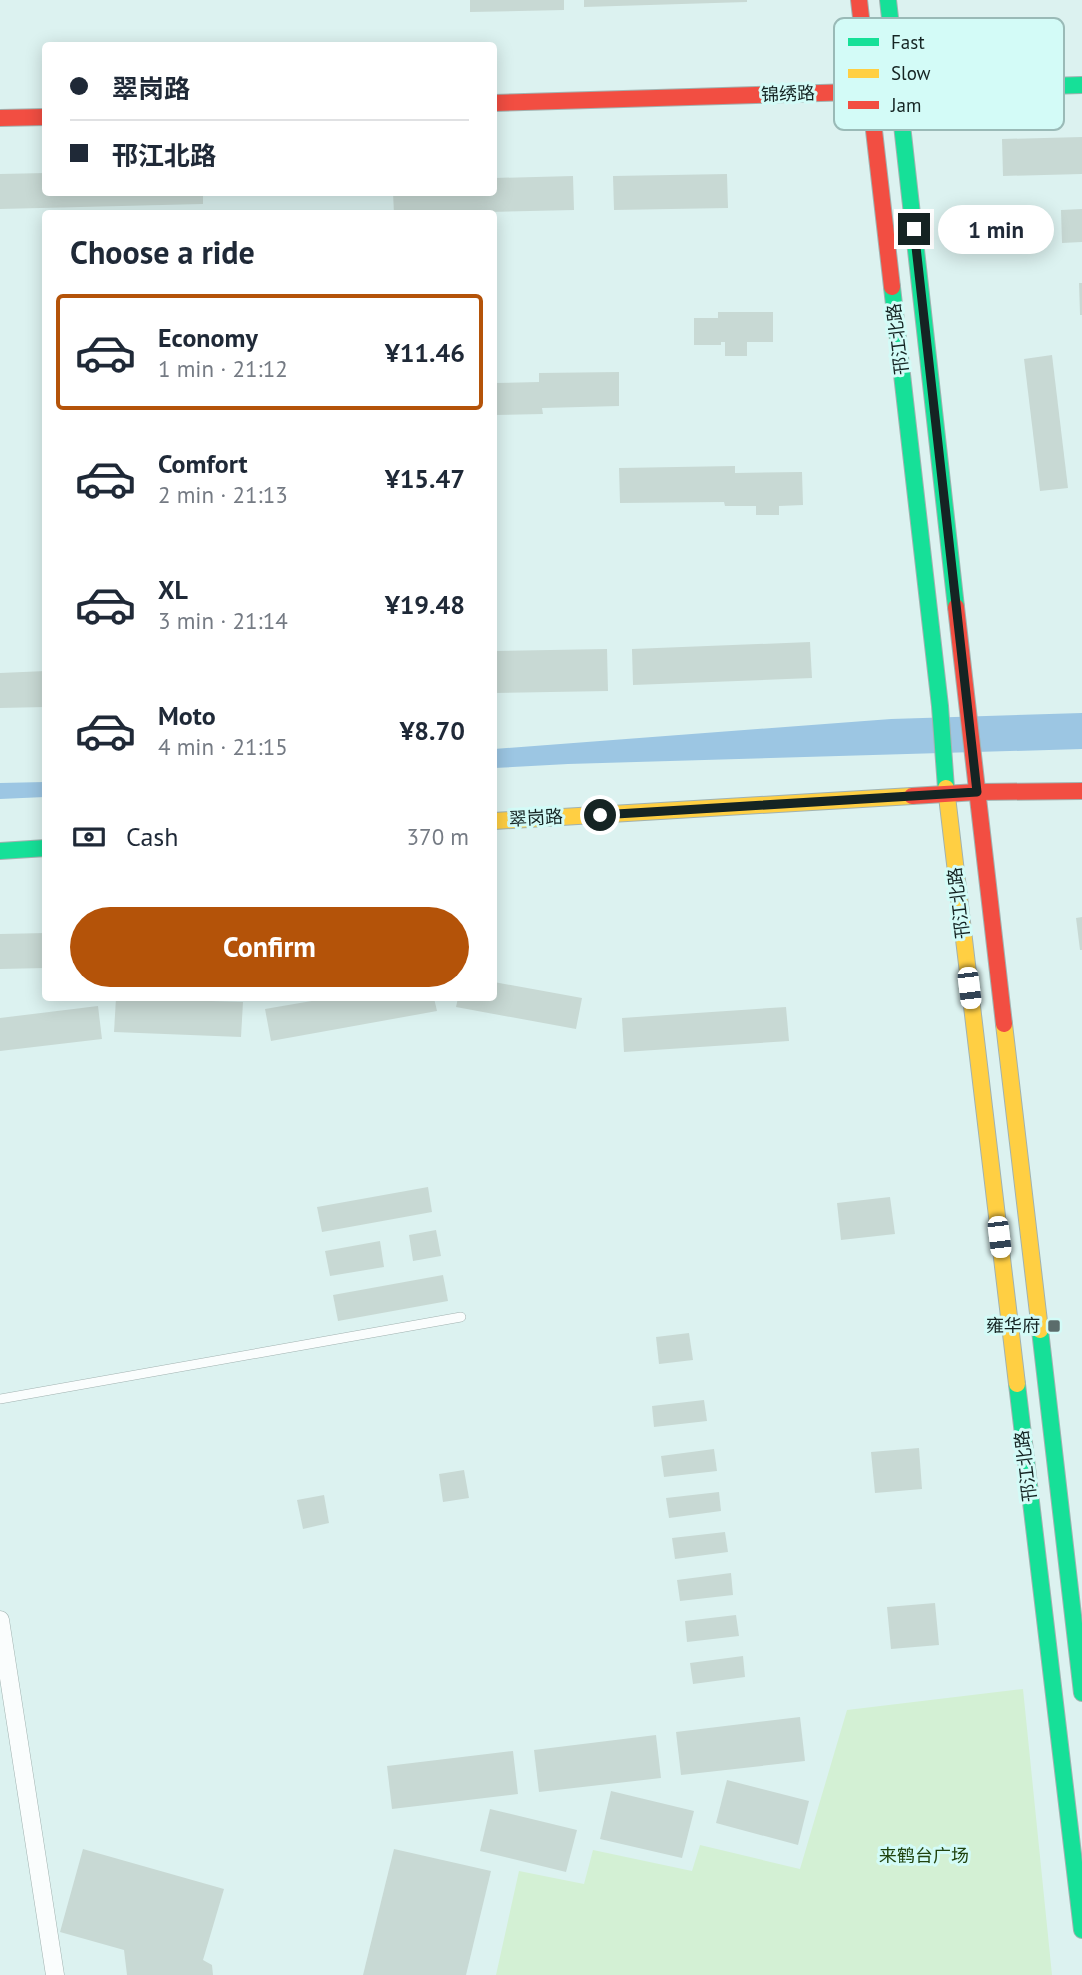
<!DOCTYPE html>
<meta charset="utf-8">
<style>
body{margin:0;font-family:"PT Sans","Noto Sans SC",sans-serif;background:#f6f6f7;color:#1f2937;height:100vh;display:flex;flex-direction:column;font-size:26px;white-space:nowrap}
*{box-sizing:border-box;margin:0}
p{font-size:23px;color:#747a83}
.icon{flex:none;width:38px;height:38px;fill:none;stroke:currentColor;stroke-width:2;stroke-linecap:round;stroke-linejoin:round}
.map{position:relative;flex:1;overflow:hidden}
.sheet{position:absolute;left:42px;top:210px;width:455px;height:791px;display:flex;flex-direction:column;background:#fff;border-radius:7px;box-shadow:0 4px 18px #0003}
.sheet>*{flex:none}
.banner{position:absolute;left:42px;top:42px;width:455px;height:154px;border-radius:7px;box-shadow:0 4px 18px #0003;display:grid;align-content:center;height:154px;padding:0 28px;background:#fff}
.end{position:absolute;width:32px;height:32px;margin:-16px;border:9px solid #152423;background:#fff;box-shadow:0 0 0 4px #fff}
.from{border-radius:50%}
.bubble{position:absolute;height:49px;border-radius:24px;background:#fff;box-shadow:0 4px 18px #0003;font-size:23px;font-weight:700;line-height:49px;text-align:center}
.car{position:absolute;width:21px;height:42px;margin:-21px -10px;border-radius:9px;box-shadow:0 0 5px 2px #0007;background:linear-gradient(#fff 24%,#345 0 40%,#fff 0 76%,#345 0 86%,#fff 0)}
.banner b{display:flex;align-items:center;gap:24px;height:66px;font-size:26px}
.banner b+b{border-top:2px solid #e0e1e3}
.banner i{width:18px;height:18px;background:#1f2937}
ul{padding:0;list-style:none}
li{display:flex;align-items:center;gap:21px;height:116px;margin:0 14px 10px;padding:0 14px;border:4px solid transparent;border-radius:7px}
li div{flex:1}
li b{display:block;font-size:26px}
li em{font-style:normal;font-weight:700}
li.active{border-color:#b45309}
li>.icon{width:63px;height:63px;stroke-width:1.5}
h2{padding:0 28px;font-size:32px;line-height:84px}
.pay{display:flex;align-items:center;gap:18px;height:77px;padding:0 28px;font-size:26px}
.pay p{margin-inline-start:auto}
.primary-button{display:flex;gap:14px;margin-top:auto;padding:14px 28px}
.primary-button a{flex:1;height:80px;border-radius:42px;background:#b45309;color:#fff;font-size:28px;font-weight:700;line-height:80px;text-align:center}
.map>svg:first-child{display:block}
.green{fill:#d3f0d4}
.water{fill:#9cc6e3}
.building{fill:#c8d9d4}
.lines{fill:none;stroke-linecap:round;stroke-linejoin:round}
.lane-casing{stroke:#a1b2b0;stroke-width:10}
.street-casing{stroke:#a1b2b0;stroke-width:19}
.fast-casing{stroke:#a1b2b0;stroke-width:18}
.slow-casing{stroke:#a1b2b0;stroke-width:18}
.jam-casing{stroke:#a1b2b0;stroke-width:18}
.lane{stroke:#fafdfd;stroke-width:9}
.street{stroke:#fafdfd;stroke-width:18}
.fast{stroke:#16e098;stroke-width:16}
.slow{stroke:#ffcf43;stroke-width:16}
.jam{stroke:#f24e42;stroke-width:16}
.route{stroke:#152423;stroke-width:9}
.poi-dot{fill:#5b6c6b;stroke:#d3fbf7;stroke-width:2.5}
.labels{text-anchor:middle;stroke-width:6;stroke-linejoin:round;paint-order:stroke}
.street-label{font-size:18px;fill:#152423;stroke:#d3fbf7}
.poi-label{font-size:18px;fill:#152423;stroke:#d3fbf7;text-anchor:end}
.park-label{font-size:18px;fill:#20430f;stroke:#d3fbf7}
.key{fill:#d3fbf7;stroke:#9abab7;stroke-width:2}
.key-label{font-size:19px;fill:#152423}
</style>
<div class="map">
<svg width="1082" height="1975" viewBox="0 0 1082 1975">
<rect width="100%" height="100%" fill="#dcf2f0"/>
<path class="green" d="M 1023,1689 L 1052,1975 L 496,1975 L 519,1871 L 584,1884 L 593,1850 L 692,1871 L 700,1845 L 800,1869 L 847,1710 Z"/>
<g class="water">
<path d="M 1082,713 L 1082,749 L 568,764 L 494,768 L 494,749 L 891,719 Z"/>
<path d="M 45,782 L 45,797 L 0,799 L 0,783 Z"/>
</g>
<g class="building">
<path d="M 470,0 L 564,0 L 564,10 L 470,12 Z"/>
<path d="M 584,0 L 747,0 L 747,2 L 584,7 Z"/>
<path d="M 1082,137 L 1082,174 L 1003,176 L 1002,139 Z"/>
<path d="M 46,173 L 46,192 L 203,192 L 203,204 L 0,209 L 0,174 Z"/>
<path d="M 727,174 L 728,208 L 614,210 L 613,176 Z"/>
<path d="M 573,176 L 574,210 L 394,214 L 393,192 L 494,192 L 494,178 Z"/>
<path d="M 1082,209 L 1082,242 L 1062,243 L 1061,210 Z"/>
<path d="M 1079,283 L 1082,283 L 1082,315 L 1080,315 Z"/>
<path d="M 718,312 L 773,312 L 773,342 L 747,342 L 747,356 L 725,356 L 725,342 L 721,342 L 721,345 L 694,345 L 694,318 L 718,318 Z"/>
<path d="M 1052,355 L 1068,488 L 1040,491 L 1024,359 Z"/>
<path d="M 619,372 L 619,406 L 542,408 L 543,414 L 494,415 L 494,383 L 539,382 L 539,373 Z"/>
<path d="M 735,466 L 735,473 L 802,472 L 803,505 L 779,506 L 779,515 L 756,515 L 756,506 L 725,506 L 724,502 L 620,503 L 619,468 Z"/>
<path d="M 810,642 L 812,678 L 633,685 L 632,649 Z"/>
<path d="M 607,649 L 608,691 L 494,693 L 494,651 Z"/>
<path d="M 46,671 L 46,707 L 0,708 L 0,673 Z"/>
<path d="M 1082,917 L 1082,950 L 1080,950 L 1076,918 Z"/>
<path d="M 46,933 L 46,968 L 0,969 L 0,934 Z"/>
<path d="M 494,982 L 582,998 L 576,1029 L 456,1007 L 458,998 L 494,998 Z"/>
<path d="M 116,998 L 243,1002 L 241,1037 L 114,1032 Z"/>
<path d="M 329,998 L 434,998 L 437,1011 L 271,1041 L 265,1009 Z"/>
<path d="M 98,1006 L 102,1039 L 0,1051 L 0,1018 Z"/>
<path d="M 786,1007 L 789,1041 L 624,1052 L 622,1018 Z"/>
<path d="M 428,1187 L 432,1212 L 322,1232 L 317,1207 Z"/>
<path d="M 890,1197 L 895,1234 L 841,1240 L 837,1203 Z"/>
<path d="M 436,1230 L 441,1256 L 413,1261 L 409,1235 Z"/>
<path d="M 380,1241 L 384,1267 L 330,1276 L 325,1251 Z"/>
<path d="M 443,1275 L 448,1301 L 338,1321 L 333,1295 Z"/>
<path d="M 689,1333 L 693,1360 L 659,1364 L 656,1337 Z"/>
<path d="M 704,1400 L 707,1421 L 654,1427 L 652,1406 Z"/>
<path d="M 919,1448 L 922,1489 L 875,1493 L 871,1452 Z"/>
<path d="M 714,1449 L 717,1471 L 664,1477 L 661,1456 Z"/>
<path d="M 464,1470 L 469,1498 L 443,1502 L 439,1474 Z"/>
<path d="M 719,1492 L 721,1511 L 669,1518 L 666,1498 Z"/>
<path d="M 324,1495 L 329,1523 L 303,1529 L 297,1500 Z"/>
<path d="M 725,1532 L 728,1552 L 675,1559 L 672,1538 Z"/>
<path d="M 731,1573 L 733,1595 L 680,1601 L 677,1580 Z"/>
<path d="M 935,1603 L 939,1645 L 891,1649 L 887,1607 Z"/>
<path d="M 736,1615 L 739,1636 L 687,1642 L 685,1621 Z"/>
<path d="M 743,1656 L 745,1677 L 693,1684 L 690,1663 Z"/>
<path d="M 800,1717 L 805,1761 L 681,1775 L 676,1732 Z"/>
<path d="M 656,1735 L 661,1778 L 539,1792 L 534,1750 Z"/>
<path d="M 513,1751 L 518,1794 L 392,1809 L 387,1766 Z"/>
<path d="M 727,1780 L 809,1801 L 798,1845 L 716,1823 Z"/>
<path d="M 611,1791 L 694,1811 L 682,1858 L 600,1839 Z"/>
<path d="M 490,1809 L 577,1830 L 566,1872 L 480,1851 Z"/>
<path d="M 83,1849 L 224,1889 L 203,1960 L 212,1965 L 213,1975 L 127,1975 L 124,1950 L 60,1932 Z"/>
<path d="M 394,1849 L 491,1871 L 466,1975 L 363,1975 Z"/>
</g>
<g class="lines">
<defs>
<path id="lane" d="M 0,1399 L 461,1317"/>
<path id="street" d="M 0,1620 L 55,1975"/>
<g id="fast">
<path d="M 888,0 L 956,607"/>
<path d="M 854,92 L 1082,85"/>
<path d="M 892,287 L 940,706 L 946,788"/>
<path d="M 0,851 L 46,848"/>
<path d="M 1040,1330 L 1082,1693"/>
<path d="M 1017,1384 L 1082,1930"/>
</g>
<g id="slow">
<path d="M 946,788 L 1017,1384"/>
<path d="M 494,821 L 912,796"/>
<path d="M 1004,1024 L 1040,1330"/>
</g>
<g id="jam">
<path d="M 859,0 L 892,287"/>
<path d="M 494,103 L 854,92"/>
<path d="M 0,118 L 46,117"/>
<path d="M 956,607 L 1004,1024"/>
<path d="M 912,796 L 977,792 L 1082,791"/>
</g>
</defs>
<use href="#lane" class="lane-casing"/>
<use href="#street" class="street-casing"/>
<use href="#fast" class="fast-casing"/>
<use href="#slow" class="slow-casing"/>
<use href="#jam" class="jam-casing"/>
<use href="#lane" class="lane"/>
<use href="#street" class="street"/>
<use href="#fast" class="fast"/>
<use href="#slow" class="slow"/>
<use href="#jam" class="jam"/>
</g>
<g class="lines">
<path class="route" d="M 600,815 L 977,792 L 914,229"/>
</g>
<rect class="poi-dot" x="1047" y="1319" width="14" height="14" rx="3.5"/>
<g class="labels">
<g class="street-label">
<text transform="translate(788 94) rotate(-2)" y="6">锦绣路</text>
<text transform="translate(898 339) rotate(-97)" y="6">邗江北路</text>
<text transform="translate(536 818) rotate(-3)" y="6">翠岗路</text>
<text transform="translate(959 903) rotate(-97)" y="6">邗江北路</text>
<text transform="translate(1026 1466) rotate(-97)" y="6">邗江北路</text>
</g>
<g class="poi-label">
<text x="1040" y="1332">雍华府</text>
</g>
<g class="park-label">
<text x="924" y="1862">来鹤台广场</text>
</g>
</g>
<rect x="834" y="18" width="230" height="112" rx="10" class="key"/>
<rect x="848" y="38" width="31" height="8" fill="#16e098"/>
<rect x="848" y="69" width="31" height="9" fill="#ffcf43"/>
<rect x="848" y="101" width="31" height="8" fill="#f24e42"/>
<g class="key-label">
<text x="891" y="49">Fast</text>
<text x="891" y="80">Slow</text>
<text x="891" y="112">Jam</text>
</g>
</svg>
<i class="end from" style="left:600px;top:815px"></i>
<i class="end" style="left:914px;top:229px"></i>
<div class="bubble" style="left:938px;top:205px;width:116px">1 min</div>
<i class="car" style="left:969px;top:988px;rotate:173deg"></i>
<i class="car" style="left:999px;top:1237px;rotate:173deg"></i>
<div class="banner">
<b><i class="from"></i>翠岗路</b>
<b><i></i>邗江北路</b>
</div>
<section class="sheet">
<h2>Choose a ride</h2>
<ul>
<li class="active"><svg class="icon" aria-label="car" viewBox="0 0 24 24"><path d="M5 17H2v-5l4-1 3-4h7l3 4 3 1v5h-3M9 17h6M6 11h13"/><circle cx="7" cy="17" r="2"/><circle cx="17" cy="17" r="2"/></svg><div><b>Economy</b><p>1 min · 21:12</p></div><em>¥11.46</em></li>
<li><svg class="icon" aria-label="car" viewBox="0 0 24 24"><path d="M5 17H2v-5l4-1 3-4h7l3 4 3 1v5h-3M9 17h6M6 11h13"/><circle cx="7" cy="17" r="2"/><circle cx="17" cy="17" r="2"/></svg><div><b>Comfort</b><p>2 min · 21:13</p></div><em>¥15.47</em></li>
<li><svg class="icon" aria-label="car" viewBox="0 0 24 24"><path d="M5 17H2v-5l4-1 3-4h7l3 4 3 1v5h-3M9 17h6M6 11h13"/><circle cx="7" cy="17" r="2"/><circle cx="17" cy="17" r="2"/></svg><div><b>XL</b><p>3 min · 21:14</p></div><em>¥19.48</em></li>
<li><svg class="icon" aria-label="car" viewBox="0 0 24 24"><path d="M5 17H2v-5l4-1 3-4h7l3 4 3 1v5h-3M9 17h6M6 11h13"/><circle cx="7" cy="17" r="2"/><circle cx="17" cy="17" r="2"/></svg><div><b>Moto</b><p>4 min · 21:15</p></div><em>¥8.70</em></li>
</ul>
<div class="pay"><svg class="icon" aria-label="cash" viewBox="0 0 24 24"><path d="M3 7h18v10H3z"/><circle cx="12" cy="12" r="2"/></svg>Cash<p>370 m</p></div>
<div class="primary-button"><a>Confirm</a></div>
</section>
</div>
